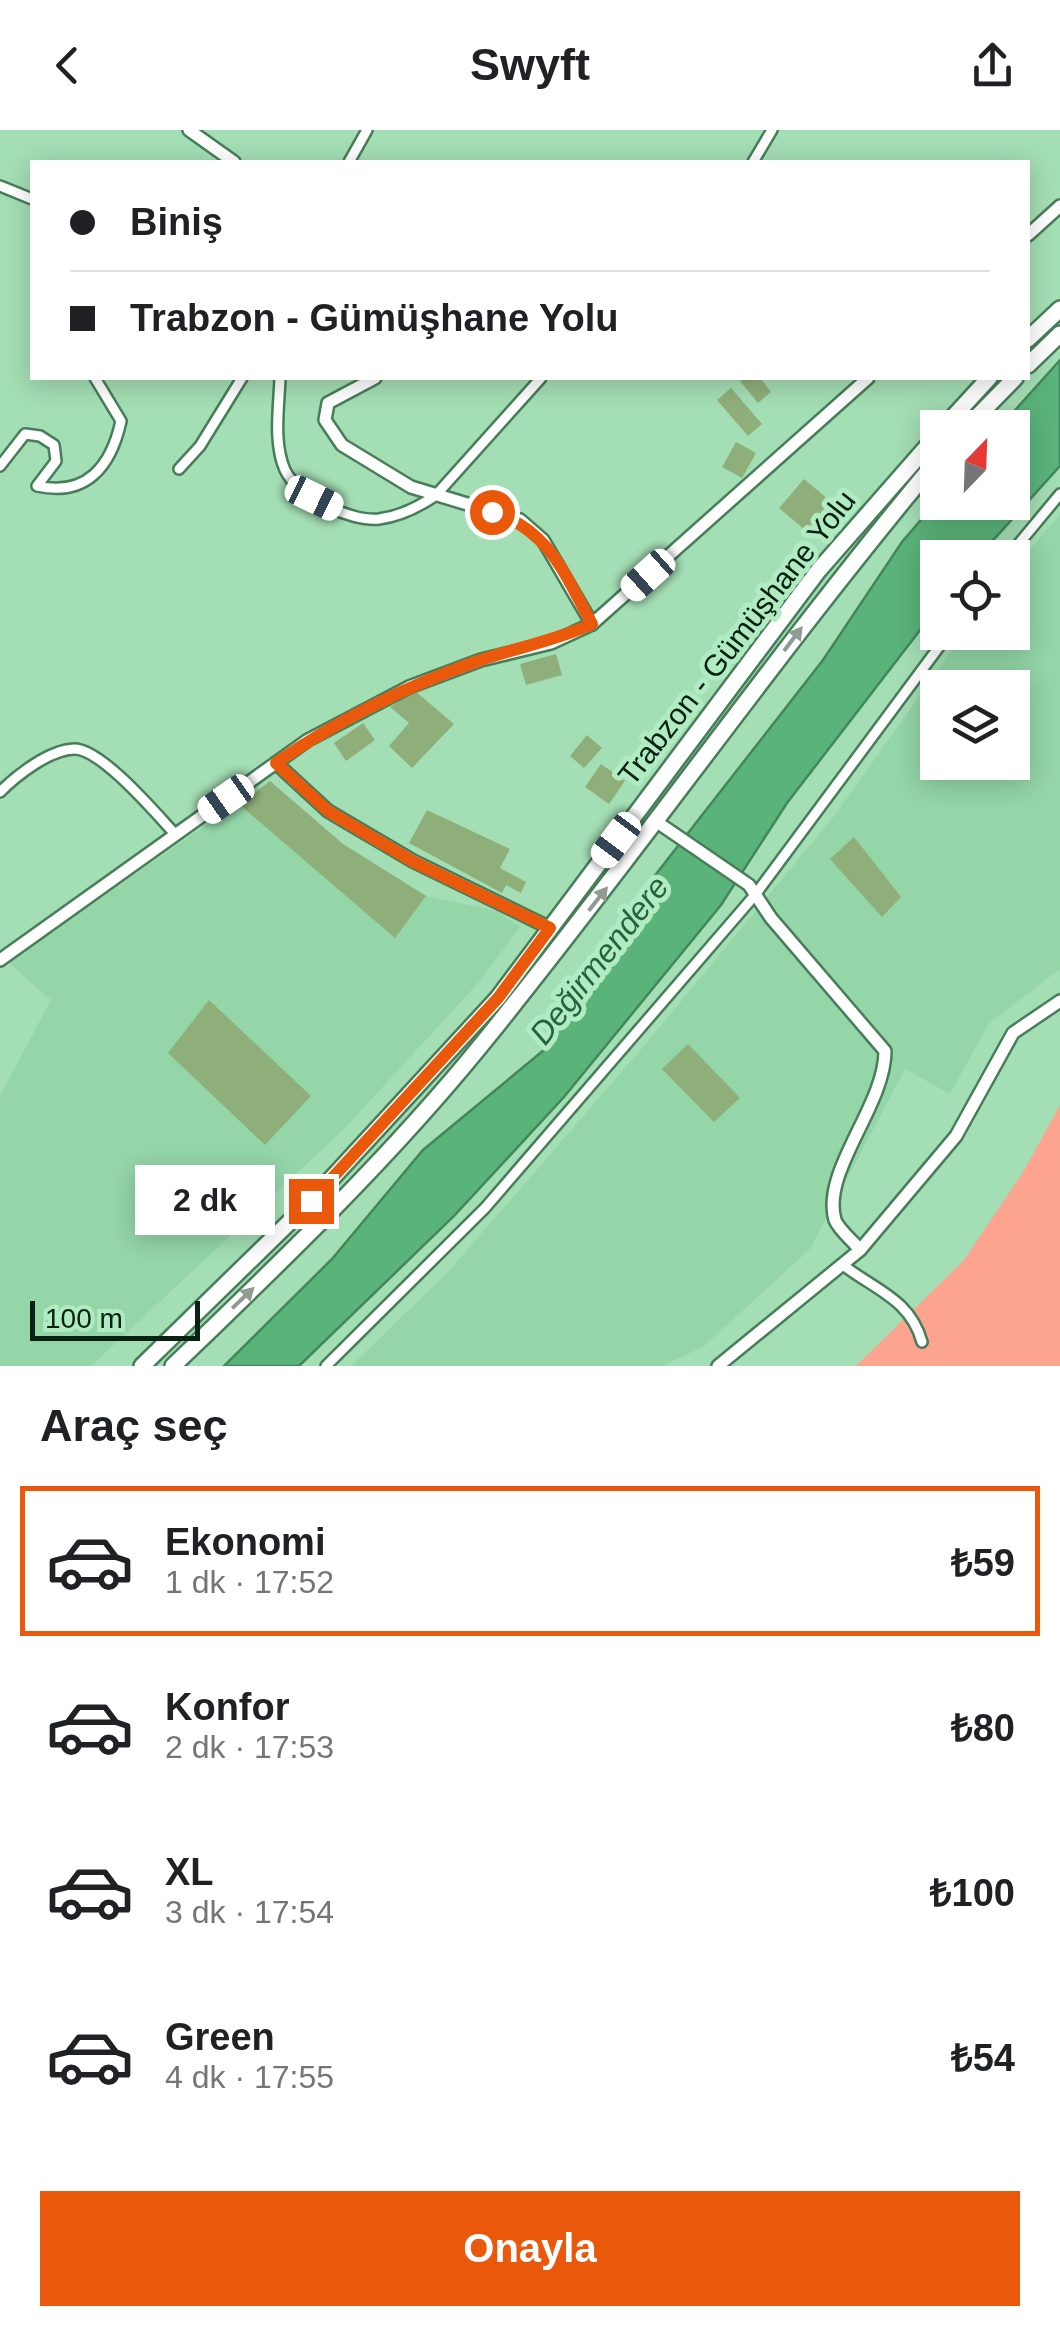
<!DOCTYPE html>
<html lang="tr">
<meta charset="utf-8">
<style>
body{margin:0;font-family:Helvetica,sans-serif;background:#f6f6f6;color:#202124;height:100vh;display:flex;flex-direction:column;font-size:38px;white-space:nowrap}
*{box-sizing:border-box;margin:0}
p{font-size:32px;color:#757577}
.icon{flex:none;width:55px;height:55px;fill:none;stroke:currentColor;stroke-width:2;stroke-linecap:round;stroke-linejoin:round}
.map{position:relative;height:1236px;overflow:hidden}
.panel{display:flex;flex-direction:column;background:#fff;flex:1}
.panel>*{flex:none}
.top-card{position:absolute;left:30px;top:30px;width:1000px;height:220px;border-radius:0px;box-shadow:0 5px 25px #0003;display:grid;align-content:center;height:220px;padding:0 40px;background:#fff}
.needle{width:65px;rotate:23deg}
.controls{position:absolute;left:920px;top:280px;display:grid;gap:20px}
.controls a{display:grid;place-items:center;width:110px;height:110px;border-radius:0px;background:#fff;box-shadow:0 5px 25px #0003;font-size:50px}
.scale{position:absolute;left:30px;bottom:25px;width:170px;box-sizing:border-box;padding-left:10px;border:5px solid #092112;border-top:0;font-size:28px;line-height:35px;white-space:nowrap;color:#092112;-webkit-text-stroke:8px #b1ebc1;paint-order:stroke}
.end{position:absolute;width:45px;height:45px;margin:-22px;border:12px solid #ea580c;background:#fff;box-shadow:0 0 0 5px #fff}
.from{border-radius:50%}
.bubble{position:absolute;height:70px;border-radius:0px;background:#fff;box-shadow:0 5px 25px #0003;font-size:32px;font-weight:700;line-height:70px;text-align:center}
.car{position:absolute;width:30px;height:60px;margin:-30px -15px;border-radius:12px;box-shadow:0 0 8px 2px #0007;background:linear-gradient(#fff 24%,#345 0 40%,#fff 0 76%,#345 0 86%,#fff 0)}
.top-card b{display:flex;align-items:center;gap:35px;height:95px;font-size:38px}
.top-card b+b{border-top:2px solid #e0e0e0}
.top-card i{width:25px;height:25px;background:#202124}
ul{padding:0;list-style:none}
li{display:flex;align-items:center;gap:30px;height:150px;margin:0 20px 15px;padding:0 20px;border:5px solid transparent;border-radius:0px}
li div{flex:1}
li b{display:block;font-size:38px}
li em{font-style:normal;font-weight:700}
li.current{border-color:#ea580c}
li>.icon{width:90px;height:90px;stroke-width:1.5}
h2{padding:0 40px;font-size:45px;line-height:120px}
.button{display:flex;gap:20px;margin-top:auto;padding:20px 40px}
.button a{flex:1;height:115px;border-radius:0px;background:#ea580c;color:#fff;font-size:40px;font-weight:700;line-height:115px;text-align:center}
header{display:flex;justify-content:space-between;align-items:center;height:130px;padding:0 40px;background:#fff;font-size:45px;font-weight:700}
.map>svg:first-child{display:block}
.built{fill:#94d6a8;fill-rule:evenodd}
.green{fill:#fca490}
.water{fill:#5ab379;stroke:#42875a;stroke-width:2.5}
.building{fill:#8faf7a}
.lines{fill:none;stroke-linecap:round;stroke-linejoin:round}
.minor-casing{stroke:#477e59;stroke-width:14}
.tertiary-casing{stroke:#477e59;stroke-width:16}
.trunk-casing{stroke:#477e59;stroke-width:20}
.minor{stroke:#fff;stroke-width:9}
.tertiary{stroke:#fff;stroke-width:11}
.trunk{stroke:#fff;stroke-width:15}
.oneway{fill:#909b94}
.route{stroke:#ea580c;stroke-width:12}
.labels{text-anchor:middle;stroke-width:10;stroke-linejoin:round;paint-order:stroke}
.street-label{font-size:30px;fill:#092112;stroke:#b1ebc1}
.water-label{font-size:32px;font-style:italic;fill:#24633c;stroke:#b1ebc1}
</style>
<header><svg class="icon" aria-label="back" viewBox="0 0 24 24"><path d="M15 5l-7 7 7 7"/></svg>Swyft<svg class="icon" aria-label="share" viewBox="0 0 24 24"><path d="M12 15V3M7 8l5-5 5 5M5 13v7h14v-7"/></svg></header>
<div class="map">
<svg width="1060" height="1236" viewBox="0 0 1060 1236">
<rect width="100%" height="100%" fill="#a4deb4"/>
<g class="built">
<path d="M 1060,384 L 1060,839 L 989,893 L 950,964 L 905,939 L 810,1119 L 703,1217 L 661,1236 L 351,1236 L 449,1141 L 644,916 L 835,685 L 964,503 L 1012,502 L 1013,439 ZM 938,558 L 1012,558 L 1012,632 L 938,632 Z"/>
<path d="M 270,651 L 343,714 L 426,766 L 496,781 L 520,797 L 478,853 L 344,999 L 91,1236 L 0,1236 L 0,966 L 51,870 L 8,832 Z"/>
</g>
<path class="green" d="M 1060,975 L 1060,1236 L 856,1236 L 964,1130 L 1023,1042 Z"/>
<path class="water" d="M 1060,230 L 1060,336 L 978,427 L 938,428 L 937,478 L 787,673 L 721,775 L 564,967 L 454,1086 L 299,1236 L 224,1236 L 332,1129 L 423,1020 L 550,915 L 581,857 L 653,748 L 823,530 L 902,412 L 937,371 L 1012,372 L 1012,298 L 1000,297 Z"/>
<g class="building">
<path d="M 744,248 L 760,248 L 771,262 L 758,273 L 740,251 Z"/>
<path d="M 731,258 L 762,294 L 748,306 L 717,270 Z"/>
<path d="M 736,312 L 756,323 L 742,348 L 722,337 Z"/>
<path d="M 804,349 L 836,376 L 811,405 L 779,378 Z"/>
<path d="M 556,524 L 562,545 L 526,555 L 520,534 Z"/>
<path d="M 415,561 L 454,594 L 412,638 L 389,616 L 409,593 L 390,577 Z"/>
<path d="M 363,593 L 375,610 L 346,631 L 334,613 Z"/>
<path d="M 587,605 L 602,618 L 584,638 L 570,626 Z"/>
<path d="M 601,634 L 625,651 L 609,674 L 585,657 Z"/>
<path d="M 270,651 L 343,714 L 426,766 L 395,808 L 240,675 Z"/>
<path d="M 427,680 L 510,719 L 500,738 L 526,752 L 521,763 L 506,755 L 502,763 L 409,713 Z"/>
<path d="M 854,707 L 901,767 L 882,787 L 830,729 Z"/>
<path d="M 209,870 L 311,966 L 265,1015 L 168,923 Z"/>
<path d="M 688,914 L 740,968 L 714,992 L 662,939 Z"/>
</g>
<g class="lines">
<defs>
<g id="minor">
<path d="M 349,32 L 367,0"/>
<path d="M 753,32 L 772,0"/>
<path d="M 0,56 L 32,69"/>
<path d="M 280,248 C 279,277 273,313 285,340 C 298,367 351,392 379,389 C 401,386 419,377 436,365 L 541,248"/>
<path d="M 0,336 L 25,304 L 40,306 L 54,315 L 56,331 L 37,356 C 86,367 111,337 121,291 L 95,248"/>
<path d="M 179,339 L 200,316 L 242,248"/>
<path d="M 1007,428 L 1060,364"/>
<path d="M 0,662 C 17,645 49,620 74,619 C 101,618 158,686 176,705"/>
<path d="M 843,1135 C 875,1160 910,1169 922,1212"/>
<path d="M 326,1236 L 485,1078 L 755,765 L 950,502"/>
</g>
<g id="tertiary">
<path d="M 189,0 L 234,32"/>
<path d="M 1028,105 L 1060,76"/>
<path d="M 375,248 L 328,273 L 325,290 L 342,315 L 411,357 L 520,390 L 543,410 L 592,494"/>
<path d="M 276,633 L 328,681 L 413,731 L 550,798"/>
<path d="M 657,692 L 749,755 L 771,788 L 885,921 C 885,976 821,1041 835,1090 C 839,1100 853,1111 860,1120"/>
<path d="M 0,830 L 308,610 L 409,557 L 481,530 L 551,513 L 592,494 L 868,248"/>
<path d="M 718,1236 L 860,1120 L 956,1006 L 1013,903 L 1060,871"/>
</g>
<g id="trunk">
<path d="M 1028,209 L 1060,179"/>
<path d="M 1028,235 L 1060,204"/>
<path d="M 943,298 L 989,248"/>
<path d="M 966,298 L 1015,248"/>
<path d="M 142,1236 L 311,1071 L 498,868 L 818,441 L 938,304"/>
<path d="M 173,1236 C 280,1133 388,1030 482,914 C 638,722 779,519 938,329"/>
</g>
</defs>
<use href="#minor" class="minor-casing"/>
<use href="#tertiary" class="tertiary-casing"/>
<use href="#trunk" class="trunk-casing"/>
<use href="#minor" class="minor"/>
<use href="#tertiary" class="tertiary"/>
<use href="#trunk" class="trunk"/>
</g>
<defs><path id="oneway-solid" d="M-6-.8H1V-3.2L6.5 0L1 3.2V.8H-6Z" transform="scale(2.5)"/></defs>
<g class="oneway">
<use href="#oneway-solid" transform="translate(793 509) rotate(-53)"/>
<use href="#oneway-solid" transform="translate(598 769) rotate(-52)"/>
<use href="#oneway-solid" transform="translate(243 1168) rotate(-44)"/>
</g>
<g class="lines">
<path class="route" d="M 311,1071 L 498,868 L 550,798 L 412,731 L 328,681 L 276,633 C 338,590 405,557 475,532 C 515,518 554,511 592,494 C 565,445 549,399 492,382"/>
</g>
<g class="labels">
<g class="street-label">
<text transform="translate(737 508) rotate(-52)" y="10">Trabzon - Gümüşhane Yolu</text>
</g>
<g class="water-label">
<text transform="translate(599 830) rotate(-52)" y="11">Değirmendere</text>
</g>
</g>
</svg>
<div class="controls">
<a><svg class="needle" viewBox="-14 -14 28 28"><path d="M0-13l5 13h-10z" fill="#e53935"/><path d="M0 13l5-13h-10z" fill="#757577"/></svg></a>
<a><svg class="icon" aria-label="locate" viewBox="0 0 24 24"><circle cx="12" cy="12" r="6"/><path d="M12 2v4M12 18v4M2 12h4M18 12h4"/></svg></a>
<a><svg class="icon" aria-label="layers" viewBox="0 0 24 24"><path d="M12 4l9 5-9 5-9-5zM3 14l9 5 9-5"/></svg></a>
</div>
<div class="scale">100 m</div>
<i class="end from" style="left:492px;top:382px"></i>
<i class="end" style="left:311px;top:1071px"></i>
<div class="bubble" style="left:135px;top:1035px;width:140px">2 dk</div>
<i class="car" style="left:314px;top:368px;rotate:116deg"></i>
<i class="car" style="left:648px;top:445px;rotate:228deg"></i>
<i class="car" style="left:226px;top:669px;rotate:235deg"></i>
<i class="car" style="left:616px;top:710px;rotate:217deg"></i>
<div class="top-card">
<b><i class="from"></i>Biniş</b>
<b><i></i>Trabzon - Gümüşhane Yolu</b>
</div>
</div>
<section class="panel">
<h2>Araç seç</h2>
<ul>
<li class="current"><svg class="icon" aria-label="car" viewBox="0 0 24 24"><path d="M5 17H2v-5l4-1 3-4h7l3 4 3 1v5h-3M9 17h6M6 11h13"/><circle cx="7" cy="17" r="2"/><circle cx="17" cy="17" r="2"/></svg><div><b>Ekonomi</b><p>1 dk · 17:52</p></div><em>₺59</em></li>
<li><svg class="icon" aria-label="car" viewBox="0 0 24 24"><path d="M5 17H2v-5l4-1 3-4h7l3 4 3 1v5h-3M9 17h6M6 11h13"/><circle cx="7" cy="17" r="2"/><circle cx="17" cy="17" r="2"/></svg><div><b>Konfor</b><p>2 dk · 17:53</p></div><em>₺80</em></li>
<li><svg class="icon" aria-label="car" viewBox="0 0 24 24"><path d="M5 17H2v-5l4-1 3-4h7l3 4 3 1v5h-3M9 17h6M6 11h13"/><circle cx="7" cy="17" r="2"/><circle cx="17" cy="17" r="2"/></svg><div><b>XL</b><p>3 dk · 17:54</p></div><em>₺100</em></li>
<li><svg class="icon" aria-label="car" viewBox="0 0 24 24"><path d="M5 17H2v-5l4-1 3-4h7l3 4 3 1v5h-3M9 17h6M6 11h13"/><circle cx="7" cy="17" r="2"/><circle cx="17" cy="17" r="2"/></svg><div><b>Green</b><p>4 dk · 17:55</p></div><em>₺54</em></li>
</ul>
<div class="button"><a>Onayla</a></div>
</section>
